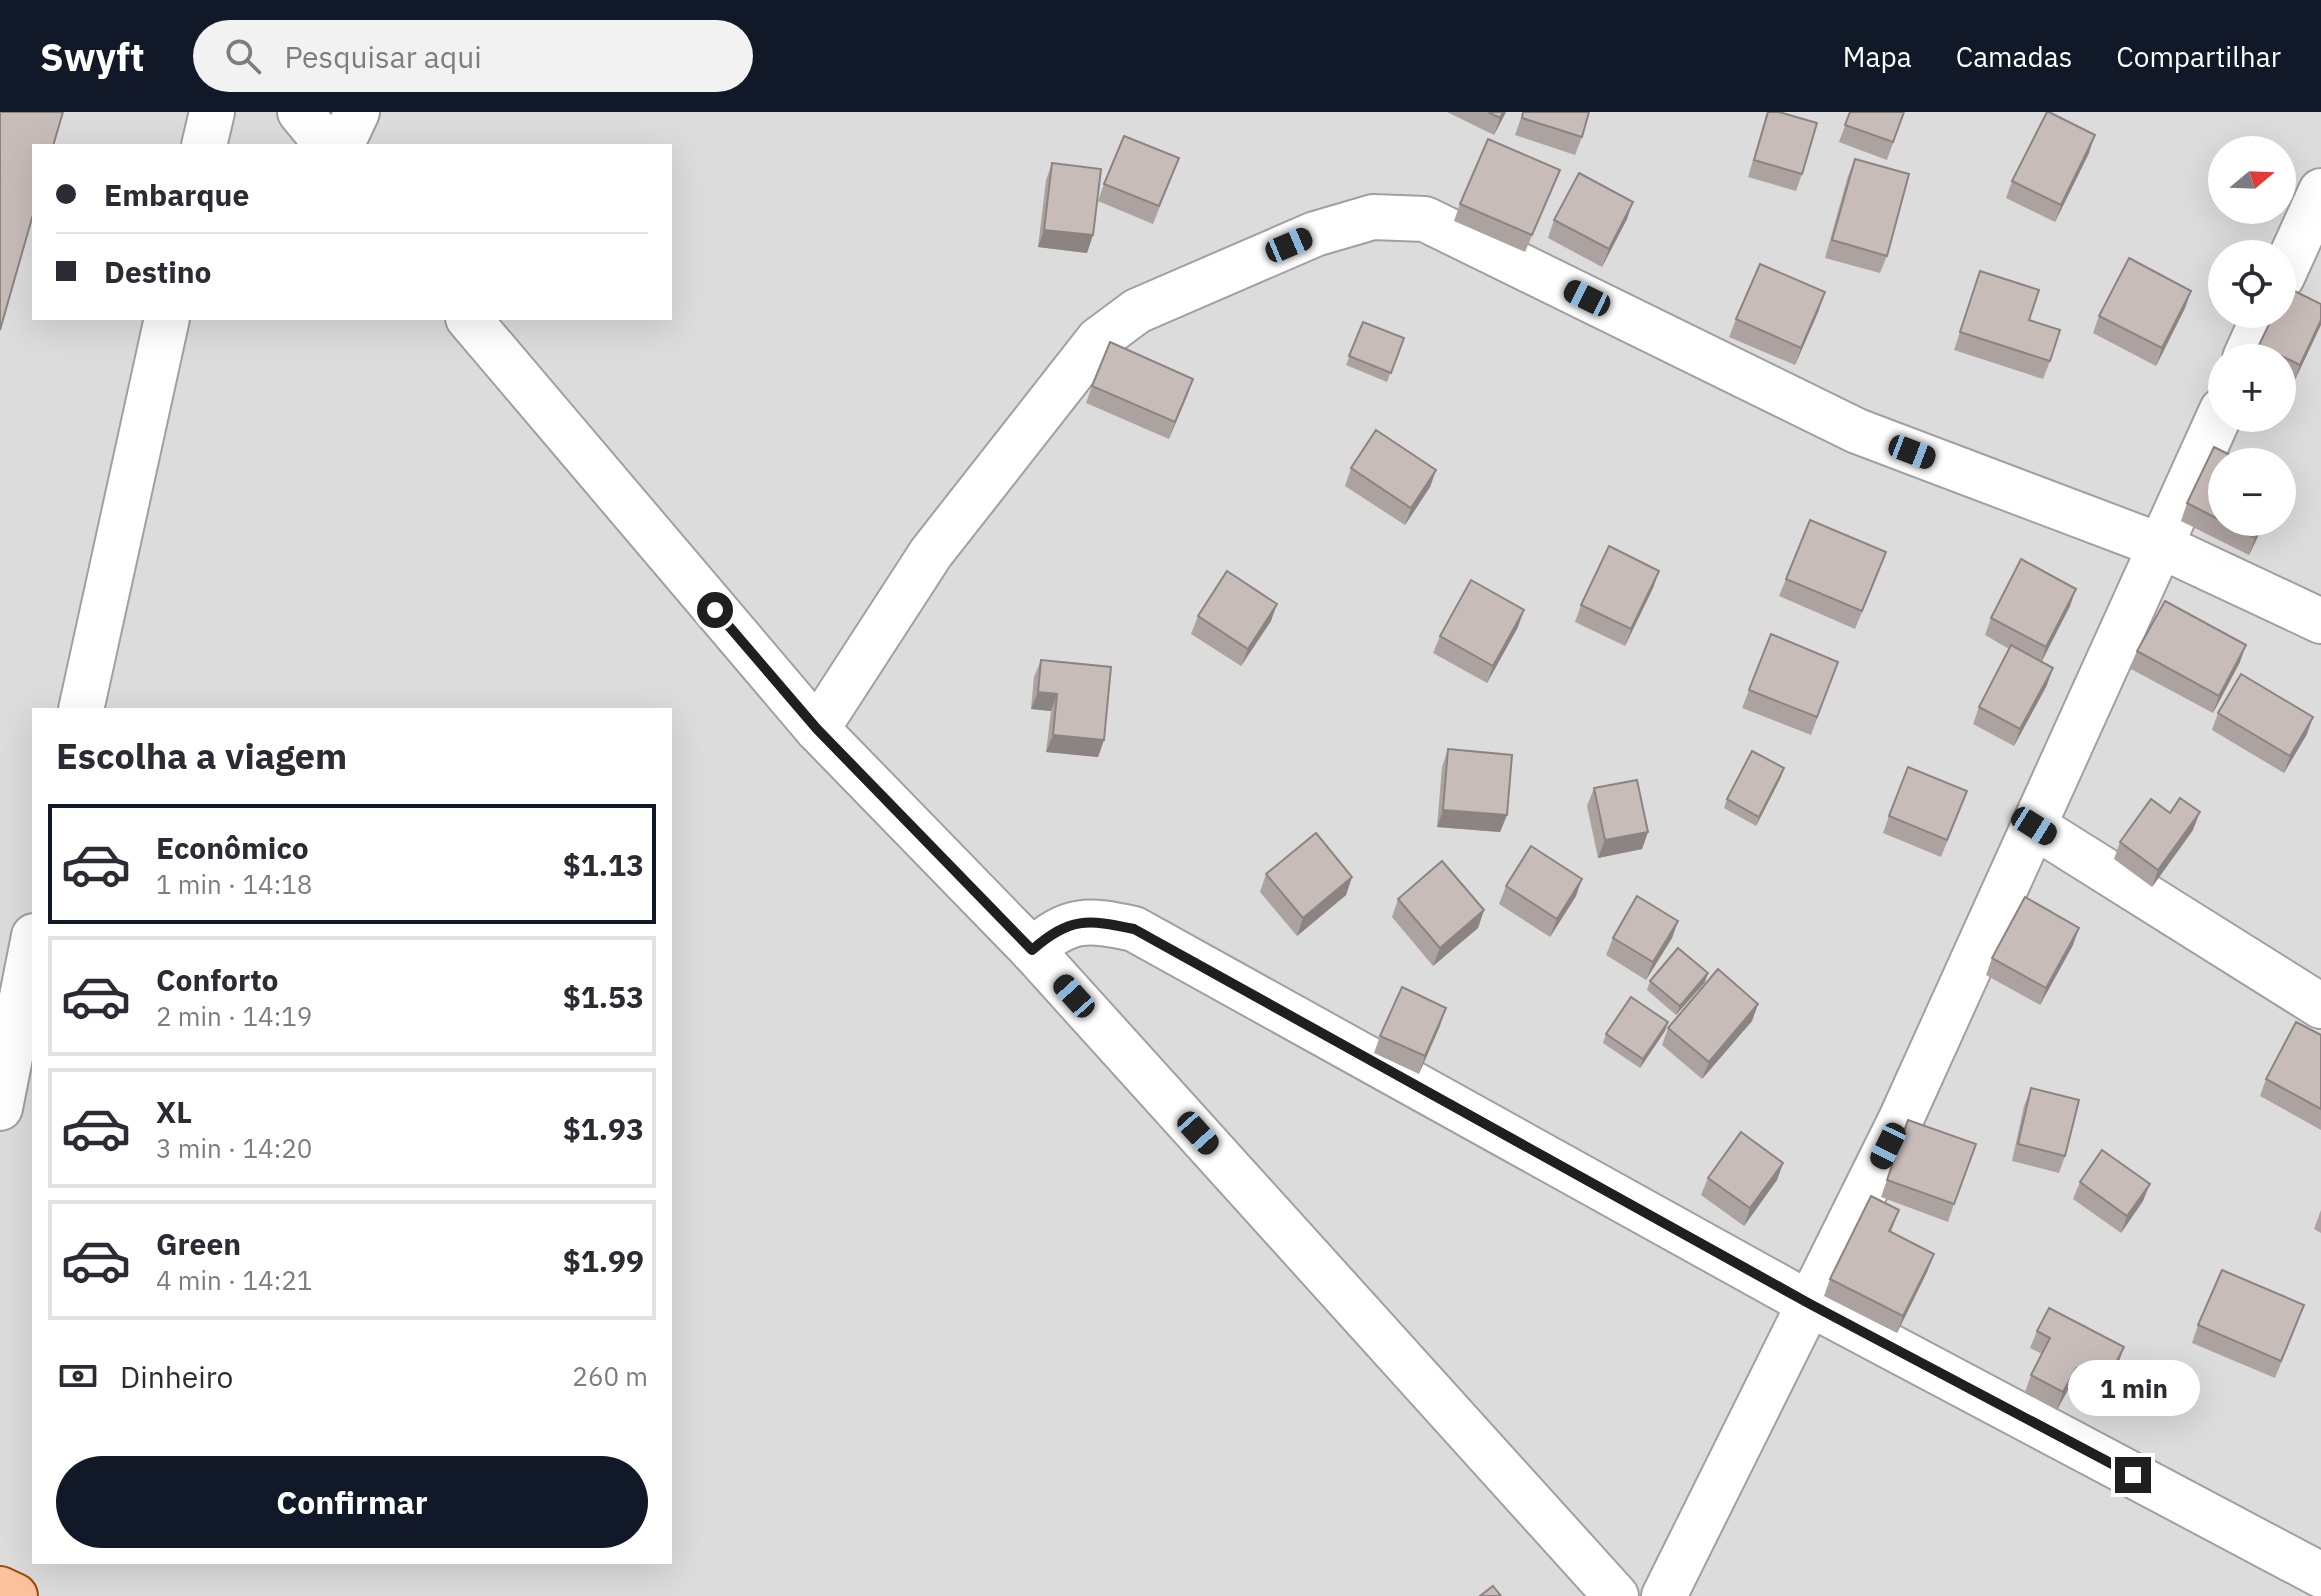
<!DOCTYPE html>
<html lang="pt">
<meta charset="utf-8">
<style>
body{margin:0;font-family:"IBM Plex Sans",sans-serif;background:#f2f2f3;color:#2b2b33;height:100vh;display:flex;flex-direction:column;font-size:30px;white-space:nowrap}
*{box-sizing:border-box;margin:0}
p{font-size:26px;color:#7c7c81}
.icon{flex:none;width:44px;height:44px;fill:none;stroke:currentColor;stroke-width:2;stroke-linecap:round;stroke-linejoin:round}
.map{position:relative;flex:1;overflow:hidden}
.side{position:absolute;left:32px;top:596px;width:640px;height:856px;display:flex;flex-direction:column;background:#fff;border-radius:0px;box-shadow:0 8px 32px #0002}
.side>*{flex:none}
.top-card{position:absolute;left:32px;top:32px;width:640px;height:176px;border-radius:0px;box-shadow:0 8px 32px #0002;display:grid;align-content:center;height:176px;padding:0 24px;background:#fff}
.needle{width:52px;rotate:71deg}
.controls{position:absolute;left:2208px;top:24px;display:grid;gap:16px}
.controls a{display:grid;place-items:center;width:88px;height:88px;border-radius:50%;background:#fff;box-shadow:0 8px 32px #0002;font-size:40px}
.end{position:absolute;width:36px;height:36px;margin:-18px;border:10px solid #1f1f1f;background:#fff;box-shadow:0 0 0 4px #fff}
.from{border-radius:50%}
.bubble{position:absolute;height:56px;border-radius:28px;background:#fff;box-shadow:0 8px 32px #0002;font-size:26px;font-weight:800;line-height:56px;text-align:center}
.car{position:absolute;width:24px;height:48px;margin:-24px -12px;border-radius:10px;box-shadow:0 0 6px 2px #0007;background:linear-gradient(#222 24%,#8ab4d8 0 40%,#222 0 76%,#8ab4d8 0 86%,#222 0)}
.top-card b{display:flex;align-items:center;gap:28px;height:76px;font-size:30px}
.top-card b+b{border-top:2px solid #e1e1e2}
.top-card i{width:20px;height:20px;background:#2b2b33}
ul{padding:0;list-style:none}
li{display:flex;align-items:center;gap:24px;height:120px;margin:0 16px 12px;padding:0 8px;border:4px solid #e1e1e2;border-radius:0px}
li div{flex:1}
li b{display:block;font-size:30px}
li em{font-style:normal;font-weight:800}
li.selected{border-color:#111827}
li>.icon{width:72px;height:72px;stroke-width:1.5}
h2{padding:0 24px;font-size:36px;line-height:96px}
.pay{display:flex;align-items:center;gap:20px;height:88px;padding:0 24px;font-size:30px}
.pay p{margin-inline-start:auto}
.primary-button{display:flex;gap:16px;margin-top:auto;padding:16px 24px}
.primary-button a{flex:1;height:92px;border-radius:48px;background:#111827;color:#fff;font-size:32px;font-weight:800;line-height:92px;text-align:center}
header{display:flex;align-items:center;gap:48px;box-sizing:border-box;height:112px;padding:0 40px;background:#111827;color:#fff}
header strong{font-size:38px}
nav{display:flex;gap:44px;margin-inline-start:auto;font-size:28px}
.search{width:560px;height:72px;background:#f2f2f3;display:flex;align-items:center;gap:20px;box-sizing:border-box;padding:0 28px;border-radius:44px;color:#7c7c81;font-size:30px}
.map>svg:first-child{display:block}
.residential{fill:#dddcdc;fill-rule:evenodd}
.lines{fill:none;stroke-linecap:round;stroke-linejoin:round}
.minor-casing{stroke:#a0a0a0;stroke-width:48}
.primary-casing{stroke:#9a4a00;stroke-width:48}
.minor{stroke:#fff;stroke-width:44}
.primary{stroke:#fcc29e;stroke-width:44}
.wall{fill:#aca29f}
.shaded-wall{fill:#8c8482}
.building{fill:#c8bcb9;stroke:#8c8482;stroke-width:2}
.route{stroke:#1f1f1f;stroke-width:10}
</style>
<header>
<strong>Swyft</strong>
<div class="search"><svg class="icon" aria-label="search" viewBox="0 0 24 24"><circle cx="10" cy="10" r="6"/><path d="M15 15l6 6"/></svg>Pesquisar aqui</div>
<nav><a>Mapa</a><a>Camadas</a><a>Compartilhar</a></nav>
</header>
<div class="map">
<svg width="2321" height="1484" viewBox="0 0 2321 1484">
<rect width="100%" height="100%" fill="#f0eae5"/>
<path class="residential" d="M 0,0 L 2321,0 L 2321,1484 L 0,1484 ZM 34,34 L 670,34 L 670,206 L 34,206 ZM 2222,38 L 2282,38 L 2282,98 L 2222,98 ZM 2222,142 L 2282,142 L 2282,202 L 2222,202 ZM 2222,246 L 2282,246 L 2282,306 L 2222,306 ZM 2222,350 L 2282,350 L 2282,410 L 2222,410 ZM 34,598 L 670,598 L 670,1450 L 34,1450 Z"/>
<g class="lines">
<defs>
<g id="minor">
<path d="M 300,0 L 328,34"/>
<path d="M 204,34 L 212,0"/>
<path d="M 341,34 L 357,0"/>
<path d="M 2282,165 L 2321,79"/>
<path d="M 468,206 L 817,617 L 1032,838 L 1616,1484"/>
<path d="M 2245,246 L 2265,202"/>
<path d="M 81,598 L 167,206"/>
<path d="M 817,617 L 931,441 L 1098,228 L 1137,199 L 1315,122 L 1373,105 L 1425,107 L 1857,319 L 2161,434 L 2321,509"/>
<path d="M 2034,714 L 2321,894"/>
<path d="M 1032,838 C 1070,805 1087,807 1134,817 L 1810,1192 L 2321,1463"/>
<path d="M 0,996 L 34,824"/>
<path d="M 1664,1484 L 1901,1007 L 2222,298"/>
</g>
<path id="primary" d="M 0,1477 L 15,1484"/>
</defs>
<use href="#minor" class="minor-casing"/>
<use href="#primary" class="primary-casing"/>
<use href="#minor" class="minor"/>
<use href="#primary" class="primary"/>
</g>
<g class="wall">
<path d="M 1447,0 L 1506,0 L 1494,23 Z"/>
<path d="M 1523,0 L 1582,25 L 1575,43 L 1515,23 Z"/>
<path d="M 1767,0 L 1802,62 L 1796,79 L 1748,65 Z"/>
<path d="M 1850,0 L 1904,0 L 1887,48 L 1839,30 Z"/>
<path d="M 2089,41 L 2055,110 L 2006,86 L 2012,69 Z"/>
<path d="M 1855,47 L 1887,144 L 1880,161 L 1825,146 L 1848,64 Z"/>
<path d="M 1052,51 L 1093,123 L 1087,141 L 1038,135 L 1046,68 Z"/>
<path d="M 1172,64 L 1153,112 L 1098,89 L 1104,72 Z"/>
<path d="M 1553,75 L 1525,140 L 1454,109 L 1460,92 Z"/>
<path d="M 1627,107 L 1602,155 L 1548,126 L 1554,108 Z"/>
<path d="M 1980,159 L 2029,208 L 2050,249 L 2043,267 L 1954,238 Z"/>
<path d="M 2191,179 L 2185,196 L 2156,254 L 2093,221 L 2099,204 Z"/>
<path d="M 1819,198 L 1795,253 L 1729,225 L 1736,207 Z"/>
<path d="M 1363,210 L 1404,226 L 1387,270 L 1346,253 Z"/>
<path d="M 2321,211 L 2294,270 L 2282,264 L 2282,246 L 2255,246 L 2259,233 Z"/>
<path d="M 1193,267 L 1169,327 L 1086,291 L 1092,274 Z"/>
<path d="M 2222,350 L 2222,410 L 2265,410 L 2249,443 L 2181,409 L 2187,391 Z"/>
<path d="M 1351,356 L 1436,358 L 1430,375 L 1405,413 L 1345,374 Z"/>
<path d="M 1880,457 L 1855,517 L 1779,484 L 1786,467 Z"/>
<path d="M 1659,459 L 1653,476 L 1625,534 L 1575,510 L 1581,493 Z"/>
<path d="M 2070,494 L 2041,549 L 2047,573 L 2014,634 L 1973,612 L 1979,595 L 2009,537 L 1985,523 L 1991,506 Z"/>
<path d="M 1198,504 L 1271,509 L 1241,554 L 1191,522 Z"/>
<path d="M 1518,515 L 1487,571 L 1433,541 L 1440,524 Z"/>
<path d="M 1771,522 L 1838,550 L 1811,623 L 1742,596 Z"/>
<path d="M 2137,539 L 2240,550 L 2213,601 L 2131,557 Z"/>
<path d="M 1041,548 L 1104,628 L 1098,645 L 1046,640 L 1051,599 L 1031,597 L 1034,565 Z"/>
<path d="M 2218,601 L 2307,622 L 2284,661 L 2212,618 Z"/>
<path d="M 1448,637 L 1507,703 L 1500,720 L 1437,715 L 1442,655 Z"/>
<path d="M 1784,656 L 1781,665 L 1756,714 L 1724,696 L 1727,687 Z"/>
<path d="M 1594,676 L 1648,720 L 1642,737 L 1598,746 L 1587,694 Z"/>
<path d="M 1961,696 L 1941,745 L 1883,721 L 1889,704 Z"/>
<path d="M 2193,718 L 2152,775 L 2114,747 L 2120,730 Z"/>
<path d="M 1266,762 L 1352,765 L 1346,783 L 1297,824 L 1260,780 Z"/>
<path d="M 1506,774 L 1576,784 L 1550,825 L 1499,792 Z"/>
<path d="M 1398,787 L 1484,798 L 1478,816 L 1433,854 L 1392,805 Z"/>
<path d="M 1678,809 L 1672,826 L 1646,868 L 1606,843 L 1613,826 Z"/>
<path d="M 2073,833 L 2040,893 L 1986,863 L 1992,846 Z"/>
<path d="M 1650,869 L 1705,870 L 1676,903 L 1647,878 Z"/>
<path d="M 1758,892 L 1752,909 L 1702,967 L 1662,933 L 1668,916 Z"/>
<path d="M 1446,896 L 1419,962 L 1374,941 L 1380,924 Z"/>
<path d="M 1668,910 L 1665,919 L 1640,956 L 1603,931 L 1606,922 Z"/>
<path d="M 2321,923 L 2321,1018 L 2260,984 L 2266,967 Z"/>
<path d="M 2031,976 L 2065,1044 L 2059,1061 L 2012,1049 L 2024,994 Z"/>
<path d="M 1908,1008 L 1954,1092 L 1948,1110 L 1881,1085 Z"/>
<path d="M 1783,1051 L 1777,1068 L 1744,1114 L 1701,1083 L 1708,1066 Z"/>
<path d="M 2080,1070 L 2143,1089 L 2121,1121 L 2073,1087 Z"/>
<path d="M 1899,1098 L 1891,1120 L 1934,1142 L 1927,1160 L 1897,1221 L 1824,1184 L 1830,1167 Z"/>
<path d="M 2321,1098 L 2321,1121 L 2314,1117 Z"/>
<path d="M 2298,1210 L 2275,1266 L 2192,1231 L 2198,1213 Z"/>
<path d="M 2037,1219 L 2124,1235 L 2118,1252 L 2099,1289 L 2070,1274 L 2057,1298 L 2025,1280 L 2031,1263 L 2042,1242 L 2030,1236 Z"/>
</g>
<g class="shaded-wall">
<path d="M 1503,0 L 1506,0 L 1494,23 L 1500,6 Z"/>
<path d="M 2095,23 L 2089,41 L 2055,110 L 2061,93 Z"/>
<path d="M 1633,90 L 1627,107 L 1602,155 L 1609,137 Z"/>
<path d="M 1044,118 L 1093,123 L 1087,141 L 1038,135 Z"/>
<path d="M 2191,179 L 2185,196 L 2156,254 L 2162,236 Z"/>
<path d="M 1825,180 L 1819,198 L 1795,253 L 1801,236 Z"/>
<path d="M 2321,208 L 2321,213 L 2294,270 L 2300,253 Z"/>
<path d="M 1193,267 L 1187,284 L 1169,327 L 1175,310 Z"/>
<path d="M 1436,358 L 1430,375 L 1405,413 L 1411,396 Z"/>
<path d="M 2263,410 L 2265,410 L 2249,443 L 2255,426 Z"/>
<path d="M 1659,459 L 1653,476 L 1625,534 L 1631,517 Z"/>
<path d="M 2076,477 L 2070,494 L 2040,553 L 2046,535 Z"/>
<path d="M 1277,492 L 1271,509 L 1241,554 L 1248,537 Z"/>
<path d="M 1524,498 L 1518,515 L 1487,571 L 1493,554 Z"/>
<path d="M 2246,533 L 2240,550 L 2213,601 L 2219,584 Z"/>
<path d="M 2053,556 L 2047,573 L 2014,634 L 2020,617 Z"/>
<path d="M 1038,580 L 1057,582 L 1051,599 L 1031,597 Z"/>
<path d="M 2313,605 L 2307,622 L 2284,661 L 2290,644 Z"/>
<path d="M 1053,623 L 1104,628 L 1098,645 L 1046,640 Z"/>
<path d="M 1784,656 L 1781,665 L 1756,714 L 1759,705 Z"/>
<path d="M 1443,698 L 1507,703 L 1500,720 L 1437,715 Z"/>
<path d="M 2200,700 L 2193,718 L 2152,775 L 2158,758 Z"/>
<path d="M 1648,720 L 1642,737 L 1598,746 L 1605,728 Z"/>
<path d="M 1352,765 L 1346,783 L 1297,824 L 1303,806 Z"/>
<path d="M 1582,767 L 1576,784 L 1550,825 L 1557,807 Z"/>
<path d="M 1484,798 L 1478,816 L 1433,854 L 1440,836 Z"/>
<path d="M 1678,809 L 1672,826 L 1646,868 L 1653,850 Z"/>
<path d="M 2079,816 L 2073,833 L 2040,893 L 2046,876 Z"/>
<path d="M 1708,861 L 1705,870 L 1676,903 L 1680,894 Z"/>
<path d="M 1758,892 L 1752,909 L 1702,967 L 1709,950 Z"/>
<path d="M 1446,896 L 1440,914 L 1419,962 L 1425,944 Z"/>
<path d="M 1668,910 L 1665,919 L 1640,956 L 1643,947 Z"/>
<path d="M 1783,1051 L 1777,1068 L 1744,1114 L 1750,1096 Z"/>
<path d="M 2150,1072 L 2143,1089 L 2121,1121 L 2127,1104 Z"/>
<path d="M 1934,1142 L 1927,1160 L 1897,1221 L 1903,1204 Z"/>
<path d="M 2124,1235 L 2118,1252 L 2099,1289 L 2105,1272 Z"/>
<path d="M 2076,1256 L 2070,1274 L 2057,1298 L 2063,1280 Z"/>
</g>
<g class="building">
<path d="M 0,0 L 63,0 L 53,34 L 34,34 L 34,99 L 0,218 Z"/>
<path d="M 1488,0 L 1503,0 L 1500,6 Z"/>
<path d="M 1523,0 L 1589,0 L 1582,25 L 1522,6 Z"/>
<path d="M 1768,0 L 1779,0 L 1817,11 L 1802,62 L 1754,48 Z"/>
<path d="M 1850,0 L 1904,0 L 1893,30 L 1845,13 Z"/>
<path d="M 2047,0 L 2049,0 L 2095,23 L 2061,93 L 2012,69 Z"/>
<path d="M 1124,24 L 1179,46 L 1159,94 L 1104,72 Z"/>
<path d="M 1488,27 L 1560,58 L 1532,123 L 1460,92 Z"/>
<path d="M 1855,47 L 1909,62 L 1887,144 L 1832,128 Z"/>
<path d="M 1052,51 L 1101,57 L 1093,123 L 1044,118 Z"/>
<path d="M 1579,61 L 1633,90 L 1609,137 L 1554,108 Z"/>
<path d="M 2129,146 L 2191,179 L 2162,236 L 2099,204 Z"/>
<path d="M 1760,152 L 1825,180 L 1801,236 L 1736,207 Z"/>
<path d="M 1980,159 L 2039,178 L 2029,208 L 2060,218 L 2050,249 L 1960,220 Z"/>
<path d="M 2286,175 L 2321,192 L 2321,208 L 2300,253 L 2259,233 L 2274,202 L 2282,202 L 2282,184 Z"/>
<path d="M 1363,210 L 1404,226 L 1391,261 L 1349,244 Z"/>
<path d="M 1110,230 L 1193,267 L 1175,310 L 1092,274 Z"/>
<path d="M 1376,318 L 1436,358 L 1411,396 L 1351,356 Z"/>
<path d="M 2214,335 L 2244,350 L 2222,350 L 2222,409 L 2187,391 Z"/>
<path d="M 1810,408 L 1886,440 L 1862,499 L 1786,467 Z"/>
<path d="M 2224,410 L 2263,410 L 2255,426 Z"/>
<path d="M 1609,434 L 1659,459 L 1631,517 L 1581,493 Z"/>
<path d="M 2021,447 L 2076,477 L 2046,535 L 1991,506 Z"/>
<path d="M 1227,459 L 1277,492 L 1248,537 L 1198,504 Z"/>
<path d="M 1471,468 L 1524,498 L 1493,554 L 1440,524 Z"/>
<path d="M 2165,489 L 2246,533 L 2219,584 L 2137,539 Z"/>
<path d="M 1771,522 L 1838,550 L 1817,605 L 1749,578 Z"/>
<path d="M 2011,533 L 2053,556 L 2020,617 L 1979,595 Z"/>
<path d="M 1041,548 L 1111,555 L 1104,628 L 1053,623 L 1057,582 L 1038,580 Z"/>
<path d="M 2241,562 L 2313,605 L 2290,644 L 2218,601 Z"/>
<path d="M 1448,637 L 1512,643 L 1507,703 L 1443,698 Z"/>
<path d="M 1752,639 L 1784,656 L 1759,705 L 1727,687 Z"/>
<path d="M 1908,655 L 1967,679 L 1947,728 L 1889,704 Z"/>
<path d="M 1637,668 L 1648,720 L 1605,728 L 1594,676 Z"/>
<path d="M 2180,686 L 2200,700 L 2158,758 L 2120,730 L 2151,687 L 2170,701 Z"/>
<path d="M 1316,721 L 1352,765 L 1303,806 L 1266,762 Z"/>
<path d="M 1531,734 L 1582,767 L 1557,807 L 1506,774 Z"/>
<path d="M 1442,749 L 1484,798 L 1440,836 L 1398,787 Z"/>
<path d="M 1637,784 L 1678,809 L 1653,850 L 1613,826 Z"/>
<path d="M 2025,785 L 2079,816 L 2046,876 L 1992,846 Z"/>
<path d="M 1678,836 L 1708,861 L 1680,894 L 1650,869 Z"/>
<path d="M 1718,857 L 1758,892 L 1709,950 L 1668,916 Z"/>
<path d="M 1402,875 L 1446,896 L 1425,944 L 1380,924 Z"/>
<path d="M 1631,885 L 1668,910 L 1643,947 L 1606,922 Z"/>
<path d="M 2296,910 L 2321,923 L 2321,997 L 2266,967 Z"/>
<path d="M 2031,976 L 2079,988 L 2065,1044 L 2018,1032 Z"/>
<path d="M 1908,1008 L 1976,1032 L 1954,1092 L 1887,1068 Z"/>
<path d="M 1741,1020 L 1783,1051 L 1750,1096 L 1708,1066 Z"/>
<path d="M 2102,1038 L 2150,1072 L 2127,1104 L 2080,1070 Z"/>
<path d="M 1871,1084 L 1899,1098 L 1889,1119 L 1934,1142 L 1903,1204 L 1830,1167 Z"/>
<path d="M 2222,1158 L 2304,1193 L 2281,1249 L 2198,1213 Z"/>
<path d="M 2049,1196 L 2124,1235 L 2105,1272 L 2076,1256 L 2063,1280 L 2031,1263 L 2050,1226 L 2037,1219 Z"/>
<path d="M 1493,1474 L 1501,1484 L 1480,1484 Z"/>
</g>
<g class="lines">
<path class="route" d="M 715,498 L 817,617 L 1032,838 C 1070,805 1087,807 1134,817 L 1810,1192 L 2133,1363"/>
</g>
</svg>
<div class="controls">
<a><svg class="needle" viewBox="-14 -14 28 28"><path d="M0-13l5 13h-10z" fill="#e53935"/><path d="M0 13l5-13h-10z" fill="#7c7c81"/></svg></a>
<a><svg class="icon" aria-label="locate" viewBox="0 0 24 24"><circle cx="12" cy="12" r="6"/><path d="M12 2v4M12 18v4M2 12h4M18 12h4"/></svg></a>
<a>+</a>
<a>−</a>
</div>
<i class="end from" style="left:715px;top:498px"></i>
<i class="end" style="left:2133px;top:1363px"></i>
<div class="bubble" style="left:2068px;top:1248px;width:132px">1 min</div>
<i class="car" style="left:1289px;top:133px;rotate:67deg"></i>
<i class="car" style="left:1587px;top:186px;rotate:296deg"></i>
<i class="car" style="left:1912px;top:340px;rotate:111deg"></i>
<i class="car" style="left:2034px;top:714px;rotate:122deg"></i>
<i class="car" style="left:1074px;top:884px;rotate:318deg"></i>
<i class="car" style="left:1198px;top:1021px;rotate:138deg"></i>
<i class="car" style="left:1888px;top:1034px;rotate:206deg"></i>
<div class="top-card">
<b><i class="from"></i>Embarque</b>
<b><i></i>Destino</b>
</div>
<section class="side">
<h2>Escolha a viagem</h2>
<ul>
<li class="selected"><svg class="icon" aria-label="car" viewBox="0 0 24 24"><path d="M5 17H2v-5l4-1 3-4h7l3 4 3 1v5h-3M9 17h6M6 11h13"/><circle cx="7" cy="17" r="2"/><circle cx="17" cy="17" r="2"/></svg><div><b>Econômico</b><p>1 min · 14:18</p></div><em>$1.13</em></li>
<li><svg class="icon" aria-label="car" viewBox="0 0 24 24"><path d="M5 17H2v-5l4-1 3-4h7l3 4 3 1v5h-3M9 17h6M6 11h13"/><circle cx="7" cy="17" r="2"/><circle cx="17" cy="17" r="2"/></svg><div><b>Conforto</b><p>2 min · 14:19</p></div><em>$1.53</em></li>
<li><svg class="icon" aria-label="car" viewBox="0 0 24 24"><path d="M5 17H2v-5l4-1 3-4h7l3 4 3 1v5h-3M9 17h6M6 11h13"/><circle cx="7" cy="17" r="2"/><circle cx="17" cy="17" r="2"/></svg><div><b>XL</b><p>3 min · 14:20</p></div><em>$1.93</em></li>
<li><svg class="icon" aria-label="car" viewBox="0 0 24 24"><path d="M5 17H2v-5l4-1 3-4h7l3 4 3 1v5h-3M9 17h6M6 11h13"/><circle cx="7" cy="17" r="2"/><circle cx="17" cy="17" r="2"/></svg><div><b>Green</b><p>4 min · 14:21</p></div><em>$1.99</em></li>
</ul>
<div class="pay"><svg class="icon" aria-label="cash" viewBox="0 0 24 24"><path d="M3 7h18v10H3z"/><circle cx="12" cy="12" r="2"/></svg>Dinheiro<p>260 m</p></div>
<div class="primary-button"><a>Confirmar</a></div>
</section>
</div>
